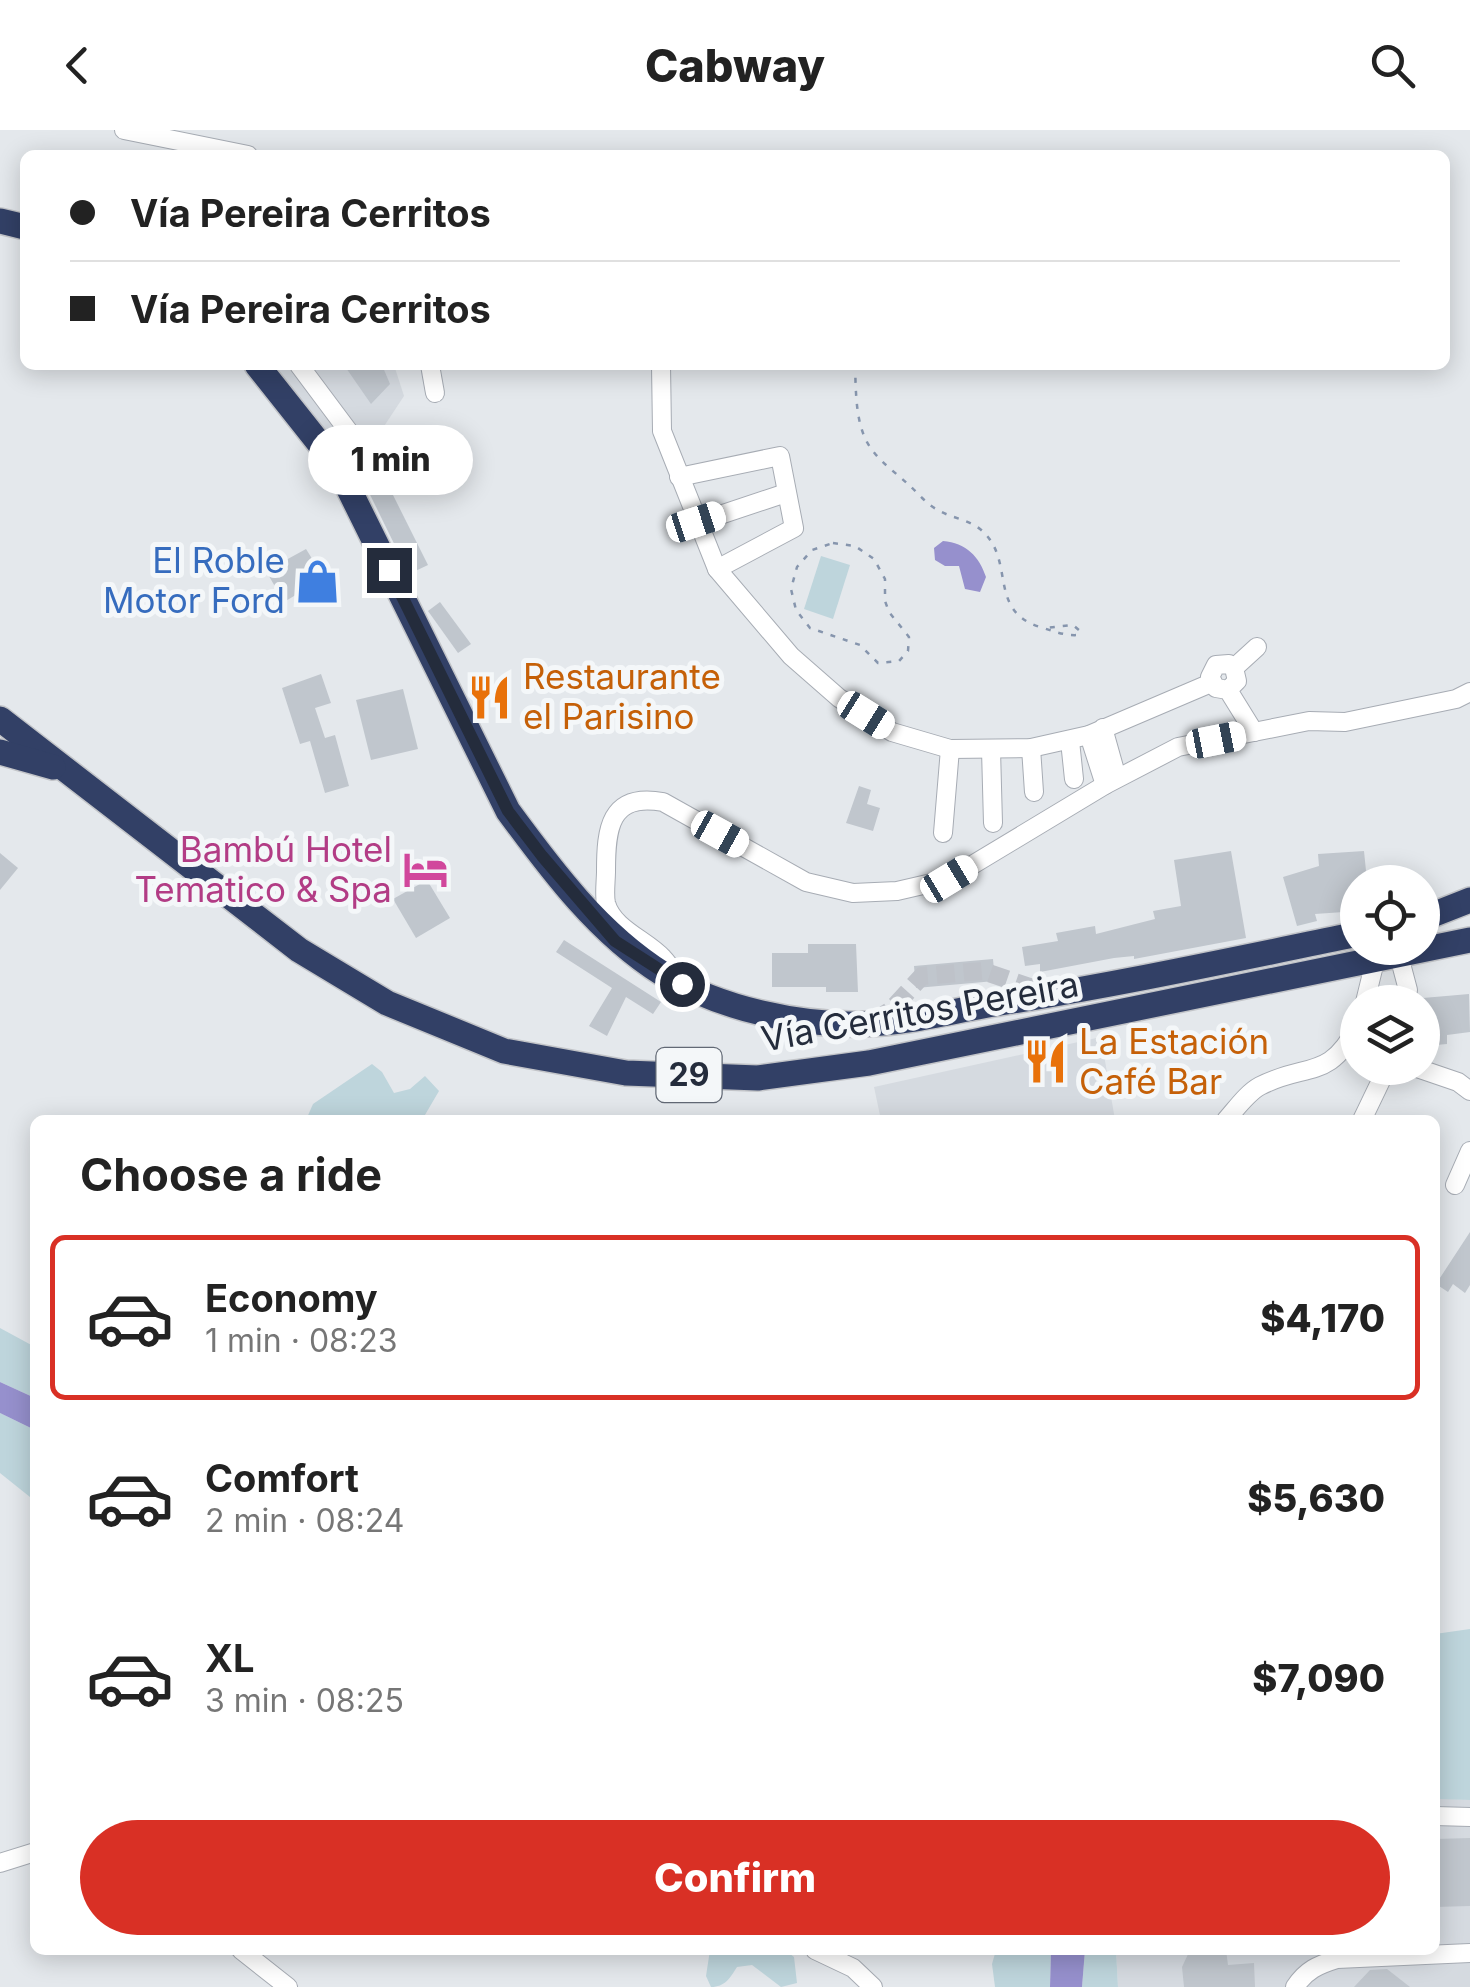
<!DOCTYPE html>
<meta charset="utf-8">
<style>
body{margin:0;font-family:Inter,sans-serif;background:#f2f2f2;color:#222;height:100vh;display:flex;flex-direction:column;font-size:38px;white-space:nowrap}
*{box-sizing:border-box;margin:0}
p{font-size:32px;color:#767676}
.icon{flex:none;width:55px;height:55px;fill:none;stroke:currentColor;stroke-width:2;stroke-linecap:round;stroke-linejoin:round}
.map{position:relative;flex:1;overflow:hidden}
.panel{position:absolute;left:30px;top:985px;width:1410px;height:840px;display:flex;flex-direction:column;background:#fff;border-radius:15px;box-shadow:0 5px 25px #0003}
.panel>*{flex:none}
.hud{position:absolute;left:20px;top:20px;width:1430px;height:220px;border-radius:15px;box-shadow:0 5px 25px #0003;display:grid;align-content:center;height:220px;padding:0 50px;background:#fff}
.controls{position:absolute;left:1340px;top:735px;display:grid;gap:20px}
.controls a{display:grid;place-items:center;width:100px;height:100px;border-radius:50%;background:#fff;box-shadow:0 5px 25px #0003;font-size:50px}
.end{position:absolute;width:45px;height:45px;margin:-22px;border:12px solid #242c3c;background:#fff;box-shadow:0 0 0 5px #fff}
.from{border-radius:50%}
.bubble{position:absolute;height:70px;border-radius:35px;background:#fff;box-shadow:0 5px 25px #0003;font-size:32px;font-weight:800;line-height:70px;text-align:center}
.car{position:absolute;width:30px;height:60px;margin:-30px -15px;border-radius:12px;box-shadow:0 0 8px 2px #0007;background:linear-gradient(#fff 24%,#345 0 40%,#fff 0 76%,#345 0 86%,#fff 0)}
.hud b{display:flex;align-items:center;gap:35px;height:95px;font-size:38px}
.hud b+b{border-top:2px solid #e0e0e0}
.hud i{width:25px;height:25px;background:#222}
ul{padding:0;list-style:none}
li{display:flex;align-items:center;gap:30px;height:165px;margin:0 20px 15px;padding:0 30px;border:5px solid transparent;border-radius:15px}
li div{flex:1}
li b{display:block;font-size:38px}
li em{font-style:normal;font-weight:800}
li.active{border-color:#d93025}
li>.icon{width:90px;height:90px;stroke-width:1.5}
h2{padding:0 50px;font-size:45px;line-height:120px}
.primary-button{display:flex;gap:20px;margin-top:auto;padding:20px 50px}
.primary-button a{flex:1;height:115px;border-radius:60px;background:#d93025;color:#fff;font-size:40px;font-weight:800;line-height:115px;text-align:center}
header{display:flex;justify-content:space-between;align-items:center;height:130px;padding:0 50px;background:#fff;font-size:45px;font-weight:800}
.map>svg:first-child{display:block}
.built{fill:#d5dae0}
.green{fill:#bed5dc}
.water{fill:#9690cd}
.building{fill:#c0c6cd}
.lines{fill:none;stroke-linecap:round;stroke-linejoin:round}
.minor-tunnel{stroke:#bec2c9;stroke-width:18;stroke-dasharray:18 9;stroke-linecap:butt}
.minor-casing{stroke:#a7acb4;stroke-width:20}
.highway-casing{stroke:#c2c4c8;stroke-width:28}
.path{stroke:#8695ad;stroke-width:2.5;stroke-dasharray:5 8;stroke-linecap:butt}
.minor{stroke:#fff;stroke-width:18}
.highway{stroke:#324066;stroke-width:25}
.route{stroke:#242c3c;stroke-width:12}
.labels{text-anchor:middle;stroke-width:10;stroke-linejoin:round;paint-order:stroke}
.shield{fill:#f4f7f9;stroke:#626975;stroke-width:2.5}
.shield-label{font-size:32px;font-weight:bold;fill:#242c3c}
.shop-label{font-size:35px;fill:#366cbe;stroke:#f4f7f9;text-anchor:end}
.food-label{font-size:35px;fill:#c56008;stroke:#f4f7f9;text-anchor:start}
.hotel-label{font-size:35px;fill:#b23c85;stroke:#f4f7f9;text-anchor:end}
.street-label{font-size:35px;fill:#242c3c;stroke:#f4f7f9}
</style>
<header><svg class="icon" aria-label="back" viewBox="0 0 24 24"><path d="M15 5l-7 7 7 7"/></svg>Cabway<svg class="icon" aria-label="search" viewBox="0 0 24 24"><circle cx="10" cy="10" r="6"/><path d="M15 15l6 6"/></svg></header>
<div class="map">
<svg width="1470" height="1857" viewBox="0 0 1470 1857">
<rect width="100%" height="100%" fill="#e4e8ec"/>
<g class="built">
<path d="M 257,235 L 394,235 L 404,266 L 369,319 L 338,337 Z"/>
<path d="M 1101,907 L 1115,990 L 881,990 L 874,957 Z"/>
<path d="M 1435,1668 L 1470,1670 L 1470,1857 L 1118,1857 L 1116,1820 L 1435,1820 Z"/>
</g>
<g class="green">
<path d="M 821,426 L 850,435 L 833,489 L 804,479 Z"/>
<path d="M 372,934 L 382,942 L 394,963 L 410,959 L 425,946 L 439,961 L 422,990 L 306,990 L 313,974 Z"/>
<path d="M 0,1198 L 35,1217 L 35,1268 L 0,1252 Z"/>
<path d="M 0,1283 L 35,1300 L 35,1371 L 0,1343 Z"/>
<path d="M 1470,1499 L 1470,1670 L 1439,1669 L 1435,1638 L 1435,1504 Z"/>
<path d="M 710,1820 L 785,1820 L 794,1827 L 797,1853 L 781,1857 L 752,1835 L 737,1837 C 730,1848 725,1857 711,1857 L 706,1846 Z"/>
<path d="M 996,1820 L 1051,1820 L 1050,1857 L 995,1857 L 992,1834 Z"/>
<path d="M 1085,1820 L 1116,1820 L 1118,1857 L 1082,1857 Z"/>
</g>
<g class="water">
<path d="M 943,411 C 966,413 979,426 986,447 L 980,462 L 965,459 L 959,436 L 945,436 L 935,430 L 934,418 Z"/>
<path d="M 0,1252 L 35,1268 L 35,1300 L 0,1283 Z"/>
<path d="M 1051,1820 L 1085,1820 L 1082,1857 L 1050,1857 Z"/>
</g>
<g class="building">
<path d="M 344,235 L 382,235 L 390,254 L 371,274 Z"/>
<path d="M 370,319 L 428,435 L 409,444 L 352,328 L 365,324 Z"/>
<path d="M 306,419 L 324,448 L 284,472 L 266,441 Z"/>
<path d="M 440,472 L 471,514 L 458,523 L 428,481 Z"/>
<path d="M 321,544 L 331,573 L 315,578 L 325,608 L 335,605 L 349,656 L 325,663 L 310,611 L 300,614 L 282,558 Z"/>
<path d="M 403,559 L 418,619 L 371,630 L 356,570 Z"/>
<path d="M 859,656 L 871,660 L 867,674 L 880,678 L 873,701 L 846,693 Z"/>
<path d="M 1231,721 L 1246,808 L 1134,829 L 1134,826 L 1114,828 L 1040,842 L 1040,834 L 1025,836 L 1022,817 L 1058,811 L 1056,803 L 1095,796 L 1096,804 L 1155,789 L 1153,781 L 1181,776 L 1174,730 Z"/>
<path d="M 1364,721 L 1366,741 L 1381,740 L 1382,752 L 1358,752 L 1358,781 L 1315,784 L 1317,791 L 1297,796 L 1283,747 L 1319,736 L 1318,724 Z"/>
<path d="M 0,723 L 18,738 L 0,760 Z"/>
<path d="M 427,750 L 450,788 L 416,808 L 393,769 Z"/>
<path d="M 564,810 L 661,872 L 653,884 L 626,867 L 607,906 L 589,896 L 612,858 L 556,822 Z"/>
<path d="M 808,814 L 856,814 L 858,862 L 826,862 L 826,857 L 772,857 L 772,823 L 808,823 Z"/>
<path d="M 993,829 L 995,851 L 916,858 L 914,836 Z"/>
<path d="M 1469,864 L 1470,902 L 1447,905 L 1447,914 L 1425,916 L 1423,868 Z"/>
<path d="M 1470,1102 L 1470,1155 L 1465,1163 L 1453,1154 L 1448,1162 L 1436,1154 Z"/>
<path d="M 1470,1708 L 1470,1776 L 1435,1777 L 1435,1709 Z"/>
<path d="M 1190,1820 L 1226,1820 L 1228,1835 L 1254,1833 L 1255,1857 L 1184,1857 L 1182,1837 Z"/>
<path d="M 1387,1839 L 1410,1857 L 1354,1857 L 1370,1840 Z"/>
</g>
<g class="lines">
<path class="minor-tunnel" d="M 874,891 L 891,880 L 922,846 L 983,841 L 1044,862"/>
<defs>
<g id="minor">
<path d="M 124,0 L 248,25"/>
<path d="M 299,235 L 358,314"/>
<path d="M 430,235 L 435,263"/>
<path d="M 661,235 L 662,301 L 717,439 L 791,526 L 839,568 L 892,602 L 950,619 L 1031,618 L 1089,605 L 1211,553"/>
<path d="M 679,347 L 780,326 L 794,398 L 717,439"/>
<path d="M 696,393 L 786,363"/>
<path d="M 1234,538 L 1257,517"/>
<path d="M 1228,560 L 1237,551 L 1234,538 L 1229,534 L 1216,535 L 1210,547 L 1216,558 L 1228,560 L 1254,602"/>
<path d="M 1103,598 L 1117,648"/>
<path d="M 1089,605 L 1105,655"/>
<path d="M 1070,611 L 1074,649"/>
<path d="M 1031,618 L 1034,662"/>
<path d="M 991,620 L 993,693"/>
<path d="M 943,703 L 950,619"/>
<path d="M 1399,826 L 1408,860 L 1405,872"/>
<path d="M 677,847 C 673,841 668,833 663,828 C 647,810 613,799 606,773 C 604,764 606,751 606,741 C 606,700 609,662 663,672 L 806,752 L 853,763 L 897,761 L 949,749 L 1105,655 L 1178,617 L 1309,591 L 1345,592 L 1456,569 L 1470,562"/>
<path d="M 1365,872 L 1375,831"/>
<path d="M 1417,938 L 1458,952 L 1470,961"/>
<path d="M 1226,990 C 1236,979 1247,963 1260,956 C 1306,932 1329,952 1358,895"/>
<path d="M 1362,990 L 1387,938"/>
<path d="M 1455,1055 L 1470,1021"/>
<path d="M 1435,1686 L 1470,1687"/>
<path d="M 0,1733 L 35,1722"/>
<path d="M 241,1820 L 288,1857"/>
<path d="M 815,1820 L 853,1838 L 873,1857"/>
<path d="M 1295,1857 C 1306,1840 1318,1835 1337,1829 L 1470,1823"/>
</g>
<g id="highway">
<path d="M 0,91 L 25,97"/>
<path d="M 257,235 L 338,337 L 508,681 C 552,741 599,804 663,844 C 720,879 800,896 867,894 C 908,893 952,881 994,874 C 1116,855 1236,829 1358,804"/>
<path d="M 0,589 L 299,820 L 387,873 L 504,921 L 626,943 L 758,948 L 869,933 L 1470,810"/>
<path d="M 0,622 L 53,637"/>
<path d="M 1422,789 L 1470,770"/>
</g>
</defs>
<use href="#minor" class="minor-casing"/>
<use href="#highway" class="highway-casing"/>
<g class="path">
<path d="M 855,235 C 856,261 855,295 870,317 C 880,332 896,343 909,355 C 918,363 927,375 938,380 C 951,388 967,389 980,399 C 1017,429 986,480 1040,497 C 1053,501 1065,506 1078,505 L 1080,501 L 1073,495 L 1045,498"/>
<path d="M 833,413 L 855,416 L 874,429 L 885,449 L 885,471 L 889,482 L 909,507 L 908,521 L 899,531 L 878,533 L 860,515 L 810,498 L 796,480 L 791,459 L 797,437 L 812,420 Z"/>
</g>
<use href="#minor" class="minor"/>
<use href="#highway" class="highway"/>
</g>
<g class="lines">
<path class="route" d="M 389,440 L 508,681 L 542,726 L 615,811 L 682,854"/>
</g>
<defs>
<symbol id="shop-bare" viewBox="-9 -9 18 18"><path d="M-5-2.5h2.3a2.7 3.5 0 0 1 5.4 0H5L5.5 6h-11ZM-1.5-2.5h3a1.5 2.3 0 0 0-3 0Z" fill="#3f7fe0" stroke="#f4f7f9" stroke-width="2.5" paint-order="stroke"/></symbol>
<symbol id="restaurant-bare" viewBox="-9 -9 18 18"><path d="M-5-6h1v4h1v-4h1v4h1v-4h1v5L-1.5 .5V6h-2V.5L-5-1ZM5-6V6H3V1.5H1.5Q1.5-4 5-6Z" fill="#e8710a" stroke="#f4f7f9" stroke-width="2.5" paint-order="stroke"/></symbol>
<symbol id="hotel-bare" viewBox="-9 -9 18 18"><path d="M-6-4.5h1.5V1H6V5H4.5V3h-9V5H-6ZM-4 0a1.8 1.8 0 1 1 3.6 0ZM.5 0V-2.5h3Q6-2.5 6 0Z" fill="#d1479c" stroke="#f4f7f9" stroke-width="2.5" paint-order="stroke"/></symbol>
</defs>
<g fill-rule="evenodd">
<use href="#shop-bare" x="286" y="420" width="63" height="63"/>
<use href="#restaurant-bare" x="458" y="536" width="63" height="63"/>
<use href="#hotel-bare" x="394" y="708" width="63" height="63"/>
<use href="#restaurant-bare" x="1014" y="900" width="63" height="63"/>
</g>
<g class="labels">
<rect class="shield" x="656.5" y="918" width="65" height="54" rx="8"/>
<g class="shield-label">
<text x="689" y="956">29</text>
</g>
<g class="shop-label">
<text x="285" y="443">El Roble<tspan x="285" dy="40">Motor Ford</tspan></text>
</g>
<g class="food-label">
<text x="523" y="559">Restaurante<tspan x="523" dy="40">el Parisino</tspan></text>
<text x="1079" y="924">La Estación<tspan x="1079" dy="40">Café Bar</tspan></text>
</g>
<g class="hotel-label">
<text x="392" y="732">Bambú Hotel<tspan x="392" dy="40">Tematico &amp; Spa</tspan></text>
</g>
<g class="street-label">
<text transform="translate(920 882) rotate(-10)" y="12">Vía Cerritos Pereira</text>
</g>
</g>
</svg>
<div class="controls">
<a><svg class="icon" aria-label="locate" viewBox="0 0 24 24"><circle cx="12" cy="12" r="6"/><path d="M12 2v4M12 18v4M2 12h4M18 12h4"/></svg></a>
<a><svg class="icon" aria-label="layers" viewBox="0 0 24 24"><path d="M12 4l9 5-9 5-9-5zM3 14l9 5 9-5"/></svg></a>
</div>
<i class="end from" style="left:682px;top:854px"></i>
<i class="end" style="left:389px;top:440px"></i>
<div class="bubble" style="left:308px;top:295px;width:165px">1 min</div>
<i class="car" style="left:696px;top:392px;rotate:72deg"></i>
<i class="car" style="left:866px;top:585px;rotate:122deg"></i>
<i class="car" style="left:1216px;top:610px;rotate:79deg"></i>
<i class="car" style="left:720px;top:704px;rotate:119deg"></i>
<i class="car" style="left:949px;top:749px;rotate:59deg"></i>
<div class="hud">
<b><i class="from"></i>Vía Pereira Cerritos</b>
<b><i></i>Vía Pereira Cerritos</b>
</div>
<section class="panel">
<h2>Choose a ride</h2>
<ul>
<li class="active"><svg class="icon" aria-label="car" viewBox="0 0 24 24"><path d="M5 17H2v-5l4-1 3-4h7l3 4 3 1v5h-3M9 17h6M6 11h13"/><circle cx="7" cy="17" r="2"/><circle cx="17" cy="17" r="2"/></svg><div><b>Economy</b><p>1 min · 08:23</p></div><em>$4,170</em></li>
<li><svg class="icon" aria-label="car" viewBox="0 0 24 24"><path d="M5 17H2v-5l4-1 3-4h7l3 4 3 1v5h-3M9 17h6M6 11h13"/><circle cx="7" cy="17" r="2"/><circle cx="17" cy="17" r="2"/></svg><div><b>Comfort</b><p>2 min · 08:24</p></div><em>$5,630</em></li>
<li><svg class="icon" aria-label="car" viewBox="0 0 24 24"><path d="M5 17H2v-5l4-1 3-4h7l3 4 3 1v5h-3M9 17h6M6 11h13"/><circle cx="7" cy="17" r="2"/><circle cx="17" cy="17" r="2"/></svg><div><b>XL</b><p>3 min · 08:25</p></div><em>$7,090</em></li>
</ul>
<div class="primary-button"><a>Confirm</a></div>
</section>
</div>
